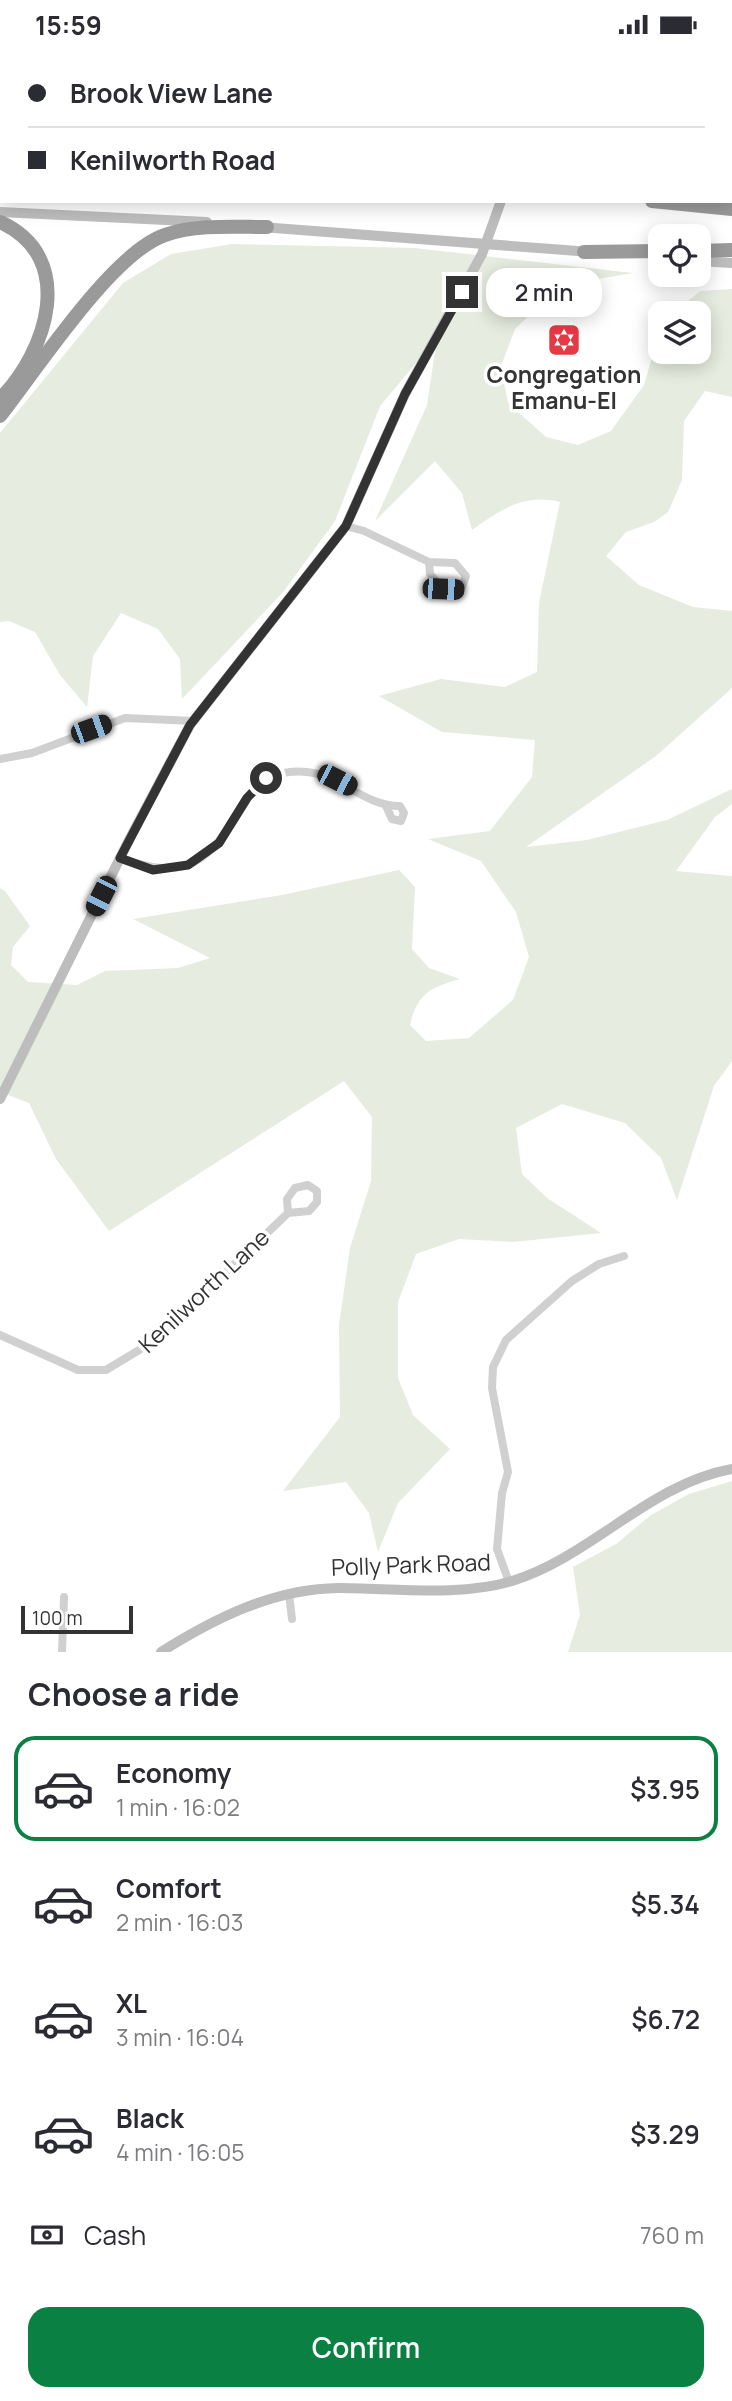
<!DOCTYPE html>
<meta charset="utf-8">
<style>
body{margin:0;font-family:Manrope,sans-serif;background:#f7f7f7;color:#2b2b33;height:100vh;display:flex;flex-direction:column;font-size:26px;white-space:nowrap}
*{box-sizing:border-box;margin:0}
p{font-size:23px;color:#7c7c81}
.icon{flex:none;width:38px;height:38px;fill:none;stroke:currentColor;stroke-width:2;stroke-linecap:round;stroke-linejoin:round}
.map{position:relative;height:1603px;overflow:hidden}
.details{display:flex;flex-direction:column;background:#fff;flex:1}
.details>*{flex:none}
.top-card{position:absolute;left:0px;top:0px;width:733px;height:154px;box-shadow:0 4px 18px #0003;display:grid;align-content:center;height:154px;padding:0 28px;background:#fff}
.buttons{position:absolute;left:648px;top:175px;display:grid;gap:14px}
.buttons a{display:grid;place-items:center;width:63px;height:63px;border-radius:14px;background:#fff;box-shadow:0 4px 18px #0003;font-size:35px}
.scale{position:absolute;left:21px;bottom:18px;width:112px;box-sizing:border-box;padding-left:7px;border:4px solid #333;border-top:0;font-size:19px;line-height:24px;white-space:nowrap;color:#333;-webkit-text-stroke:5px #fff;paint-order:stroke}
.end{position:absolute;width:32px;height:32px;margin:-16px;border:9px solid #333;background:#fff;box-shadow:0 0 0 4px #fff}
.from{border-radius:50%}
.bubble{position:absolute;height:49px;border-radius:21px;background:#fff;box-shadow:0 4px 18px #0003;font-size:23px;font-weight:600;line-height:49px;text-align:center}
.car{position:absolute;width:21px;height:42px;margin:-21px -10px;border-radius:9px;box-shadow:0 0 5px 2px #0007;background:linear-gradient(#222 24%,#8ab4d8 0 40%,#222 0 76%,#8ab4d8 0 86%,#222 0)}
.top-card b{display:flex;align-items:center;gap:24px;height:66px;font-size:26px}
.top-card b+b{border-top:2px solid #e1e1e2}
.top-card i{width:18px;height:18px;background:#2b2b33}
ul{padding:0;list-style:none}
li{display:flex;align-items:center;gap:21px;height:105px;margin:0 14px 10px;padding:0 14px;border:4px solid transparent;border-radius:21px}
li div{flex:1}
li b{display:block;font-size:26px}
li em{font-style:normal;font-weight:600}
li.active{border-color:#0b8043}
li>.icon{width:63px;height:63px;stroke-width:1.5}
h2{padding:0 28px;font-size:32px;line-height:84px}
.pay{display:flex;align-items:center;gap:18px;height:77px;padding:0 28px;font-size:26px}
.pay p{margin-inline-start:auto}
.button{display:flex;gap:14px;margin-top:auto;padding:14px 28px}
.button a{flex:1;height:80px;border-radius:21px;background:#0b8043;color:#fff;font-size:28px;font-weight:600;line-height:80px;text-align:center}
.status{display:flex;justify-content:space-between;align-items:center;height:49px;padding:0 35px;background:#fff;direction:ltr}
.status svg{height:19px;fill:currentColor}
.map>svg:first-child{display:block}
.green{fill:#e6ecdf}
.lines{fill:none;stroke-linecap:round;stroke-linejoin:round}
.street{stroke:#d0d0d0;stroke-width:8}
.secondary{stroke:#bdbdbd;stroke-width:10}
.highway{stroke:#9a9a9a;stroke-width:14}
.route{stroke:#333;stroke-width:9}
.labels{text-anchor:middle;stroke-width:7;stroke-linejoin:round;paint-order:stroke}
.poi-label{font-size:23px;font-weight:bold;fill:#333;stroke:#fff}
.street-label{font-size:23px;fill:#333;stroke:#fff}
</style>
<div class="status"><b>15:59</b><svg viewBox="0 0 49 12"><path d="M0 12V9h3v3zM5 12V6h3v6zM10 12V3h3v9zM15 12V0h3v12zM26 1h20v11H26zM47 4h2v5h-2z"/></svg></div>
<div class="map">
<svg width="732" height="1603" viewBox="0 0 732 1603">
<rect width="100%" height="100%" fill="#fff"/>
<g class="green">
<path d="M 232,195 L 415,199 L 633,224 L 580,233 L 540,256 L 515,280 L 501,317 L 508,354 L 546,388 L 578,396 L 611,382 L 644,336 L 660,281 L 660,303 L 698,303 L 698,264 L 674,264 L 700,242 L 732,240 L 732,348 L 705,342 L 684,372 L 682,431 L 668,463 L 654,473 L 626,483 L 606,507 L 639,536 L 693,558 L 732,562 L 732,639 L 656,707 L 526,798 L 587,791 L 667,771 L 732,740 L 732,755 L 715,768 L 676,822 L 732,827 L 732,1012 L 714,1037 L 677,1151 L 661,1109 L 625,1074 L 562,1055 L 516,1079 L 522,1125 L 547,1149 L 601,1184 L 513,1193 L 459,1190 L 416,1205 L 398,1253 L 398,1329 L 413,1366 L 450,1400 L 398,1454 L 378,1503 L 369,1464 L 346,1433 L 283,1442 L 340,1368 L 339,1276 L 350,1199 L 371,1132 L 372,1068 L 344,1032 L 109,1182 L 56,1110 L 29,1054 L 0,1043 L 0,839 L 5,842 L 30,877 L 13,898 L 11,916 L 28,933 L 77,936 L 105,922 L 178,919 L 210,909 L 133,870 L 282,846 L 399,821 L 415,838 L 412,900 L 429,919 L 460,930 C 431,938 417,945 410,976 L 426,992 L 469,989 L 513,951 L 529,908 L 516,863 L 481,812 L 428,790 L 490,782 L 532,728 L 535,691 L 442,683 L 379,647 L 441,630 L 505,638 L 537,623 L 539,554 L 560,453 C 524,444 500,461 472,481 L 462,444 L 435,412 L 375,472 L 427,356 L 437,289 L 380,357 L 335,472 L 284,542 L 182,650 L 180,610 L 158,580 L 121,564 L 93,607 L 87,658 L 60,626 L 35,583 L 9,572 L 0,573 L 0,384 L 123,234 L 171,205 Z"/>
<path d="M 732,1432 L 732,1603 L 568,1603 L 580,1566 L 573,1518 L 616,1495 L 651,1466 L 689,1445 Z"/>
</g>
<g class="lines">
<g class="street">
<path d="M 346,477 L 364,482 L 429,513 L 455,514 L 466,527 L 461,540 L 443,540 L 430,525 L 429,513"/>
<path d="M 0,710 L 32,704 L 125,669 L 194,672"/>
<path d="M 120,809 C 189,834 209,812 244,755 C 249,746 260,731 269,728 C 331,706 353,757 400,757 L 404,764 L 401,772 L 392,770 L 386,757"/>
<path d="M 0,1286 L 78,1321 L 106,1321 L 154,1292 L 288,1164 L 309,1162 L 317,1153 L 317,1142 L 308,1136 L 295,1139 L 287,1150 L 288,1164"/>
<path d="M 509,1533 L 497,1500 L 502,1444 L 508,1423 L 492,1339 L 493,1318 L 506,1291 L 572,1232 L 599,1215 L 624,1207"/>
<path d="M 289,1545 L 292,1570"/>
<path d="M 62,1603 L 64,1548"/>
</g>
<g class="secondary">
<path d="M 658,2 L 663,0"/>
<path d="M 673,2 L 682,0"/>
<path d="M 0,108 L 2,108"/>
<path d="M 0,163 L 207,173"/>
<path d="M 261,178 L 591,203"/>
<path d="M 698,212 L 732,214"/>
<path d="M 0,1050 L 129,791 L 190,676 L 346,477 L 405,345 L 482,205 L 501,152"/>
<path d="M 161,1603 C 215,1569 273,1540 338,1539 C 392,1539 460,1548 512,1532 C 592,1507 649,1435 732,1420"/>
</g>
<g class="highway">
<path d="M 109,0 L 111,2"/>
<path d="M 0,10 L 2,7"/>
<path d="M 732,104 L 732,105"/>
<path d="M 0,126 L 2,126"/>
<path d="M 0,145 L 2,145"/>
<path d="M 652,152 L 732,160"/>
<path d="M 0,173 C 78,208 47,303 0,350"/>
<path d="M 698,202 L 732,201"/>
<path d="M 584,203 L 660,202"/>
<path d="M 0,367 C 37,320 112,204 165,186 C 197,175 234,178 267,178"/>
</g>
</g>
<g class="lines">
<path class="route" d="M 266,729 L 247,749 L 219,794 L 188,816 L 153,821 L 120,809 L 190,676 L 346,477 L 405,345 L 462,243"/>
</g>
<defs>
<symbol id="synagogue-square" viewBox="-11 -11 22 22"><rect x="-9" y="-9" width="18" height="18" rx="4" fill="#e63946" stroke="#fff"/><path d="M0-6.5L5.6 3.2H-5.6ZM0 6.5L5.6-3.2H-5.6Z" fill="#fff"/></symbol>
</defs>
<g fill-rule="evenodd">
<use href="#synagogue-square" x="545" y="272" width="38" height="38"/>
</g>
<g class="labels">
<g class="poi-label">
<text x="564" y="334">Congregation<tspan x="564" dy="26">Emanu-El</tspan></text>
</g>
<g class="street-label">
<text transform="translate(204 1242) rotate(-43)" y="8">Kenilworth Lane</text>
<text transform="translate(411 1516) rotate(-2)" y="8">Polly Park Road</text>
</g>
</g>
</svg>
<div class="buttons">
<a><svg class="icon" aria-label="locate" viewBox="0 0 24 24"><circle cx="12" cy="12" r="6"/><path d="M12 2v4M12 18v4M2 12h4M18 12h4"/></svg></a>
<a><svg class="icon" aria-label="layers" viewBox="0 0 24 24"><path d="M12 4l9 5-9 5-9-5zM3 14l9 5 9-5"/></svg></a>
</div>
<div class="scale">100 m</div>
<i class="end from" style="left:266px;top:729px"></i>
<i class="end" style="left:462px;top:243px"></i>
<div class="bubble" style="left:486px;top:219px;width:116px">2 min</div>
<i class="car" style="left:443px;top:540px;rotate:92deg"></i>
<i class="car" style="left:91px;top:680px;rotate:70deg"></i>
<i class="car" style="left:337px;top:731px;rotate:117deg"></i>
<i class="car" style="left:101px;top:847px;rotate:207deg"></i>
<div class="top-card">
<b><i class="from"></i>Brook View Lane</b>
<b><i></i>Kenilworth Road</b>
</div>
</div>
<section class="details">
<h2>Choose a ride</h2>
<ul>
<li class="active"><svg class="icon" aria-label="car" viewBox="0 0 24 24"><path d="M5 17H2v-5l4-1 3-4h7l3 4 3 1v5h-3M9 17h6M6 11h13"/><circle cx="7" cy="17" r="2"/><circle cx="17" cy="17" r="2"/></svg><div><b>Economy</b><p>1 min · 16:02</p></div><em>$3.95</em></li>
<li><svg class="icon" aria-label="car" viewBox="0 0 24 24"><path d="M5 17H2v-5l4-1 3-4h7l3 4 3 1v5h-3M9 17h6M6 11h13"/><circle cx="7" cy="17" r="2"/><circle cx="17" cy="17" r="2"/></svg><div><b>Comfort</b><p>2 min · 16:03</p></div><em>$5.34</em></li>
<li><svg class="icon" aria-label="car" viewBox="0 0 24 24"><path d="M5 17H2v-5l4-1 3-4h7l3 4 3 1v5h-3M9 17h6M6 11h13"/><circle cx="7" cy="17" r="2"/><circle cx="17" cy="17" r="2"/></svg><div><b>XL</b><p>3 min · 16:04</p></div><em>$6.72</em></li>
<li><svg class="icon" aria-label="car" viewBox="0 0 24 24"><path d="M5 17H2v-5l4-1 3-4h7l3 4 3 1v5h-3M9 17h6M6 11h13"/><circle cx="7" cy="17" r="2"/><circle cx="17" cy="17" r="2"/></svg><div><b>Black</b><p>4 min · 16:05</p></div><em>$3.29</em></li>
</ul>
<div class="pay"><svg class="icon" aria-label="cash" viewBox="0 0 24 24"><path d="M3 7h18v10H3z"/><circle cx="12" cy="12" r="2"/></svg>Cash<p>760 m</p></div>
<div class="button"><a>Confirm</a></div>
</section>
